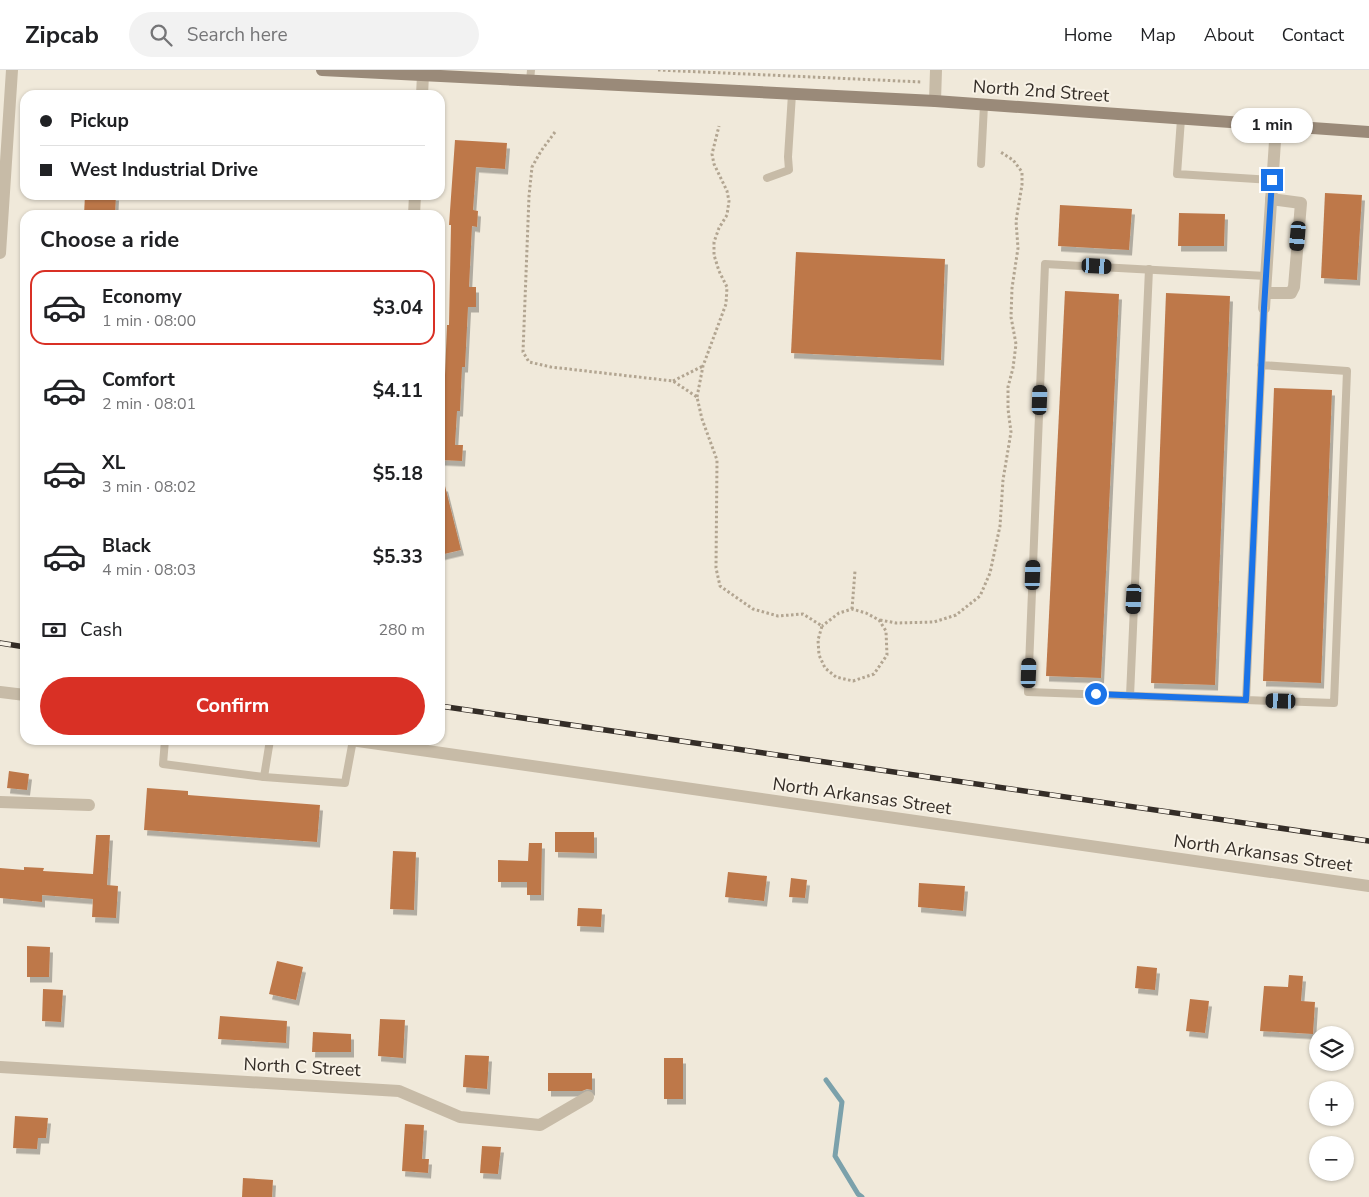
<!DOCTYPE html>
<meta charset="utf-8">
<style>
body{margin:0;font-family:"Nunito Sans",sans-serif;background:#f2f2f2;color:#202124;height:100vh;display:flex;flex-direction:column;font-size:19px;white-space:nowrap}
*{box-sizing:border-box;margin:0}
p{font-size:16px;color:#757577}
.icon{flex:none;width:28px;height:28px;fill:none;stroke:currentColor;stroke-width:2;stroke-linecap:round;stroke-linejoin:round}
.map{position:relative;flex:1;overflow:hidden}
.sheet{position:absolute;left:20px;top:140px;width:425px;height:535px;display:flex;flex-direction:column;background:#fff;border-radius:15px;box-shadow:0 1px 4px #0004}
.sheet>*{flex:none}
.banner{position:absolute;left:20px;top:20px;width:425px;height:110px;border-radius:15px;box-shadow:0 1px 4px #0004;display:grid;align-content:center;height:110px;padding:0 20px;background:#fff}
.buttons{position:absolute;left:1309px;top:956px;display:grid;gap:10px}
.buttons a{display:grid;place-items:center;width:45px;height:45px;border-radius:50%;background:#fff;box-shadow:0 1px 4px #0004;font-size:25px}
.end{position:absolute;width:22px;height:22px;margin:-11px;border:6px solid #1a73e8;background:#fff;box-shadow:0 0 0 2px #fff}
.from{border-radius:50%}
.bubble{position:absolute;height:35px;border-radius:18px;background:#fff;box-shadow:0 1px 4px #0004;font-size:16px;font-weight:700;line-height:35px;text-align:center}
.car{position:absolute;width:15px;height:30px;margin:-15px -8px;border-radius:6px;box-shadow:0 0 4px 1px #0007;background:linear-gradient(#222 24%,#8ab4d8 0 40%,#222 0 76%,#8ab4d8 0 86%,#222 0)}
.banner b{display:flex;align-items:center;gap:18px;height:48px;font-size:19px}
.banner b+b{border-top:1px solid #e0e0e0}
.banner i{width:12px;height:12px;background:#202124}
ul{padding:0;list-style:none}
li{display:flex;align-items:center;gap:15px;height:75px;margin:0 10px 8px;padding:0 10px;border:2px solid transparent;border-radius:15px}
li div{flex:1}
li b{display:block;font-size:19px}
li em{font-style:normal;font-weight:700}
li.on{border-color:#d93025}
li>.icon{width:45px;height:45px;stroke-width:1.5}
h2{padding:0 20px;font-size:22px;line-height:60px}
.pay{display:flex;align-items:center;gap:12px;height:55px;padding:0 20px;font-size:19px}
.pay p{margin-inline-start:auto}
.action{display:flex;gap:10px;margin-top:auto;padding:10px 20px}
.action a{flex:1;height:58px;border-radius:30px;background:#d93025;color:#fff;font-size:20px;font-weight:700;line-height:58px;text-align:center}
header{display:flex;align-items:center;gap:30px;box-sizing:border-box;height:70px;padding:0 25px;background:#fff;border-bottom:1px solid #e0e0e0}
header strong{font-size:24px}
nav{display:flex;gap:28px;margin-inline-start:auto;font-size:18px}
.search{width:350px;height:45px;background:#f2f2f2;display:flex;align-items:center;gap:12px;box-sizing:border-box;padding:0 18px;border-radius:28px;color:#757577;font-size:19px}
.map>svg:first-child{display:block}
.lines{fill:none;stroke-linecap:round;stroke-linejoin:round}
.stream{stroke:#7ba1ab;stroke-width:5}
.building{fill:#be784a;filter:url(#shadow)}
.path{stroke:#b2a591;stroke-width:3;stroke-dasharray:2.5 2.5;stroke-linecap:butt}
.lane{stroke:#c7bba7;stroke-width:8}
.street{stroke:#c7bba7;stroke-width:12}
.secondary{stroke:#9a8a79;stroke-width:12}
.rail-casing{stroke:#342d27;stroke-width:5.5}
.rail{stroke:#f8f2e6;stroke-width:4;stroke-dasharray:11;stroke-linecap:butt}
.route{stroke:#1a73e8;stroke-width:6}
.labels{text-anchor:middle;stroke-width:4;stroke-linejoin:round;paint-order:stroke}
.street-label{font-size:18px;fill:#342d27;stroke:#f8f2e6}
</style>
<header>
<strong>Zipcab</strong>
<div class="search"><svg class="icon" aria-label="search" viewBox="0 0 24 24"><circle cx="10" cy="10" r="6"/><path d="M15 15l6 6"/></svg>Search here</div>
<nav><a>Home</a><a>Map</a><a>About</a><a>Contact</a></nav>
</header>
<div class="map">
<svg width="1369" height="1127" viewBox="0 0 1369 1127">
<defs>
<filter id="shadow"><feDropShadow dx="3" dy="5.5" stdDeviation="0" flood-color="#0004"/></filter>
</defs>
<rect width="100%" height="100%" fill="#f0e9da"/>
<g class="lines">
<path class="stream" d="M 826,1010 L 842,1032 L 835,1086 L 858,1124 L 862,1127"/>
</g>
<g class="building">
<path d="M 455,70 L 507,73 L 505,99 L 476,97 L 473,140 L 478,141 L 477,157 L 472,156 L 469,217 L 476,217 L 476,237 L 468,237 L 465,297 L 462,297 L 460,341 L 457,341 L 455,375 L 463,375 L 462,391 L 440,390 L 440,305 L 445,305 L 447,255 L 449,255 L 451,155 L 449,155 Z"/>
<path d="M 1325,123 L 1362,125 L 1357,210 L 1321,208 Z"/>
<path d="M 85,125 L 116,125 L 115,145 L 84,145 Z"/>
<path d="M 1060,135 L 1132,139 L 1129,180 L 1058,176 Z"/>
<path d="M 1179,143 L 1225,144 L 1224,176 L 1178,176 Z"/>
<path d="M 796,182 L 945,189 L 941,290 L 791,283 Z"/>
<path d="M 1065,221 L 1119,224 L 1101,608 L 1046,606 Z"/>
<path d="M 1166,223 L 1230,226 L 1215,615 L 1151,613 Z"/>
<path d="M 1274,318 L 1332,320 L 1321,613 L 1263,611 Z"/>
<path d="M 440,416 L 445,416 L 461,480 L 440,485 Z"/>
<path d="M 9,701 L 29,704 L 27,720 L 7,718 Z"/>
<path d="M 147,718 L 188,721 L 188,725 L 320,735 L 317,772 L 144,760 Z"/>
<path d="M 555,762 L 594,762 L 594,783 L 555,782 Z"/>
<path d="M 96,765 L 110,765 L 107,815 L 118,816 L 116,848 L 92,847 L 93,829 L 42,825 L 42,832 L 0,828 L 0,798 L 24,800 L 24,797 L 44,798 L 43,801 L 93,804 Z"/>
<path d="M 529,773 L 542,773 L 541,825 L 527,825 L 527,812 L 498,812 L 498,790 L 528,791 Z"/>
<path d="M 393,781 L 416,782 L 414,840 L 390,839 Z"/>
<path d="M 728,802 L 767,806 L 764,831 L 725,827 Z"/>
<path d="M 791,808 L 807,810 L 805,828 L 789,827 Z"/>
<path d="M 919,813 L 965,816 L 963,841 L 918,837 Z"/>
<path d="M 578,838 L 602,839 L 601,857 L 577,856 Z"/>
<path d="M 27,876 L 50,877 L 49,907 L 27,907 Z"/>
<path d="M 277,891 L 303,897 L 296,930 L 269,924 Z"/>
<path d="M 1137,896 L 1157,898 L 1155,920 L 1135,918 Z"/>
<path d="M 1289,905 L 1303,906 L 1301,931 L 1315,932 L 1313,964 L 1260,961 L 1264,916 L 1288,917 Z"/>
<path d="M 43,919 L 63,920 L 61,952 L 42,951 Z"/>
<path d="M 1190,929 L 1209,931 L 1205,963 L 1186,961 Z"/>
<path d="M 220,946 L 287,951 L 286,973 L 218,969 Z"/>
<path d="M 380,949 L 405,950 L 403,988 L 378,986 Z"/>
<path d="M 313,962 L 351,964 L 351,982 L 312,982 Z"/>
<path d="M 465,985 L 489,986 L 487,1019 L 463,1017 Z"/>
<rect x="664" y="988" width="19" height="41"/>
<path d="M 548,1003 L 592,1003 L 592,1020 L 587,1019 L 582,1021 L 548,1021 Z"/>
<path d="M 15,1046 L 48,1048 L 46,1068 L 38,1068 L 37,1079 L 13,1078 Z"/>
<path d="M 405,1054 L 424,1055 L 422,1089 L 429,1089 L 428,1103 L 402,1101 Z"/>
<path d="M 482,1076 L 501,1077 L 498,1104 L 480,1103 Z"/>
<path d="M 243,1108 L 273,1110 L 272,1127 L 242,1127 Z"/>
</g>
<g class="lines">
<g class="path">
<path d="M 658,0 L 922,12"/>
<path d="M 555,62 L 541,81 L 532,97 L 529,126 L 523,282 L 529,292 L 551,297 L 673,311 L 697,327 L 702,349 L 717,390 L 716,498 L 720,516 L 753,539 L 778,546 L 803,544 L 822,556 L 818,570 L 819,585 L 825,598 L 836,607 L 853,611 L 874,604 L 887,585 L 886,561 L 879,550 L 866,543 L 852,539 L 839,543 L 822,556"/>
<path d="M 673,311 L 703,296"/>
<path d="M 697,327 L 703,296 L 726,234 L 727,217 L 719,201 L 714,185 L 714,172 L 719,158 L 727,145 L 729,131 L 727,121 L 714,94 L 712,84 L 719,56"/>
<path d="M 852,539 L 855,501"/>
<path d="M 880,550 L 896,553 L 934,552 L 956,545 L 980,526 L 990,503 L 1000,456 L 1003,410 L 1011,362 L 1008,339 L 1008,317 L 1013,298 L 1016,274 L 1011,247 L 1012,218 L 1018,178 L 1016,151 L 1022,115 L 1022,102 L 1013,90 L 999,81"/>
</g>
<g class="lane">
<path d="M 530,11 L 531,0"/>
<path d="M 1181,49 L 1177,104 L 1272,110"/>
<path d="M 981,94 L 984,35"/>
<path d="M 767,108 L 789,100 L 788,87 L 792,24"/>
<path d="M 1261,295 L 1347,301 L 1334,633 L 1246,630 L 1264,238"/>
<path d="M 1130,626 L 1149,199"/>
<path d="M 1246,630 L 1028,622 L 1045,194 L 1266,206"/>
<path d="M 165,670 L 163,694 L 264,707 L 345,713 L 353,670"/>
<path d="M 264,707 L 270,670"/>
</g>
<g class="street">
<path d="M 422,25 L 423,5"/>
<path d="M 935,31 L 936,0"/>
<path d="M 414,145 L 415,125"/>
<path d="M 0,183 L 12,0"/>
<path d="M 1265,223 L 1291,223 L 1294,217 L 1301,133 L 1271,129"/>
<path d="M 1264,238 L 1276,56"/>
<path d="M 0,622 L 25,625"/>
<path d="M 351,670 L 1369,816"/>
<path d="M 0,732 L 89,735"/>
<path d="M 0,997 L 399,1021 L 460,1047 L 540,1055 L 588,1027"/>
</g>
<path class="secondary" d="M 322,0 L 935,31 L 1369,62"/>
<defs>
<g id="rail">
<path d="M 0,573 L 25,577"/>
<path d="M 440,636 L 1369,771"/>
</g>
</defs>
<use href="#rail" class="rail-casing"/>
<use href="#rail" class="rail"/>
</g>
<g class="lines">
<path class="route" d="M 1096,624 L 1246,630 L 1264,238 L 1272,110"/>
</g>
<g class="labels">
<g class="street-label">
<text transform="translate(1041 21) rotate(4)" y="6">North 2nd Street</text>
<text transform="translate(862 726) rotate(8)" y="6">North Arkansas Street</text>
<text transform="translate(1263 783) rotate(8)" y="6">North Arkansas Street</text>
<text transform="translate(302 997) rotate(3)" y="6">North C Street</text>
</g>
</g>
</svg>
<div class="buttons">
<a><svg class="icon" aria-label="layers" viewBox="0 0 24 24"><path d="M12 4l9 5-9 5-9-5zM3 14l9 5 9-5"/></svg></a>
<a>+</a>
<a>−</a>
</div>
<i class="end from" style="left:1096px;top:624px"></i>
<i class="end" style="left:1272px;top:110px"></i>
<div class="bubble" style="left:1231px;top:38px;width:82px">1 min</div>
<i class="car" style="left:1298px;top:166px;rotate:185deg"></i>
<i class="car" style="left:1097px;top:196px;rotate:93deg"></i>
<i class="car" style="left:1040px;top:330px;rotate:2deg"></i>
<i class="car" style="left:1033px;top:505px;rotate:2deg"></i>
<i class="car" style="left:1134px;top:529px;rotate:183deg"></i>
<i class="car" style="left:1029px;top:603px;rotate:2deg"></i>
<i class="car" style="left:1281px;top:631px;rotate:272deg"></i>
<div class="banner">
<b><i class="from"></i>Pickup</b>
<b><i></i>West Industrial Drive</b>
</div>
<section class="sheet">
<h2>Choose a ride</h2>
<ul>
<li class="on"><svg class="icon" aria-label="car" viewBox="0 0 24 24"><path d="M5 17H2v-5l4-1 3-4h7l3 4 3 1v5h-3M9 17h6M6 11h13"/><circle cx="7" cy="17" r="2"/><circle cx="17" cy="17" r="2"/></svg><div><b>Economy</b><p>1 min · 08:00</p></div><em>$3.04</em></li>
<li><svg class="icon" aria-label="car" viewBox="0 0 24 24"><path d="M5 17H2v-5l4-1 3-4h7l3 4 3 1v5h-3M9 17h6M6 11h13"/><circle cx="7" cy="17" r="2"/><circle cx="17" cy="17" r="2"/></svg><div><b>Comfort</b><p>2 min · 08:01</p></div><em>$4.11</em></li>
<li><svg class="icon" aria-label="car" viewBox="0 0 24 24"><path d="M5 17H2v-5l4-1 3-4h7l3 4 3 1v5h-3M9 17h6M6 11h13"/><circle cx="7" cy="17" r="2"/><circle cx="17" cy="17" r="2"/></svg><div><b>XL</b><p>3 min · 08:02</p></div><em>$5.18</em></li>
<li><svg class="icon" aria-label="car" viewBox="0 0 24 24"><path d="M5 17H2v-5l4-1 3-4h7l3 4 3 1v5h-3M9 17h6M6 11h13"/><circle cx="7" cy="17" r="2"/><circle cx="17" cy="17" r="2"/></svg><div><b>Black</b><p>4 min · 08:03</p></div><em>$5.33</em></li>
</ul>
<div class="pay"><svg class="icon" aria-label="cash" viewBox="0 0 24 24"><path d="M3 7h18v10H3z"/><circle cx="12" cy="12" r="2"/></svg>Cash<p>280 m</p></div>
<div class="action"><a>Confirm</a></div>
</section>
</div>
